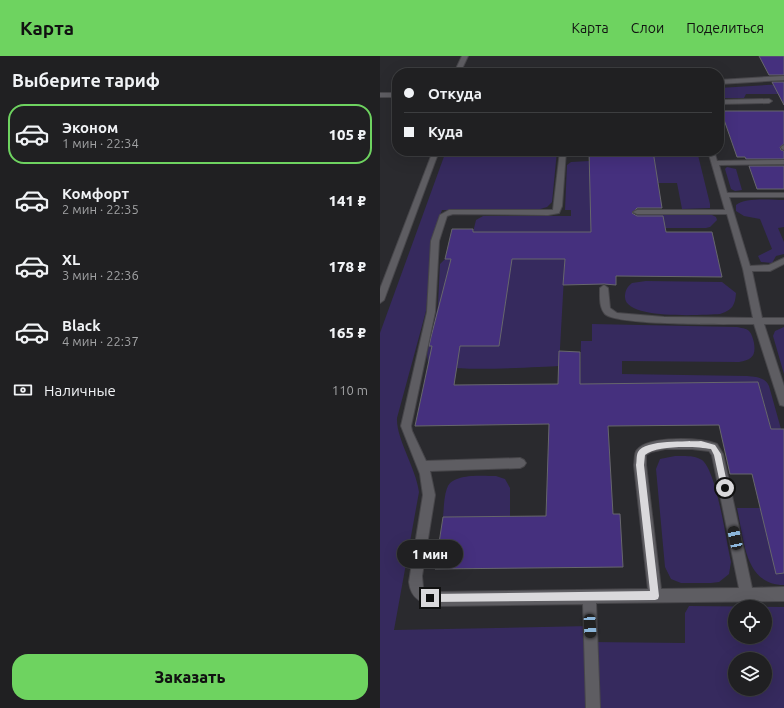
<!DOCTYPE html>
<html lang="ru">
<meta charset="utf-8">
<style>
body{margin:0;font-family:Ubuntu,sans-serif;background:#28282a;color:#f1f3f6;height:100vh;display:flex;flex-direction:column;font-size:15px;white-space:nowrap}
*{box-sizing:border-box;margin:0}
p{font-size:13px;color:#a2a3a5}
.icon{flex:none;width:22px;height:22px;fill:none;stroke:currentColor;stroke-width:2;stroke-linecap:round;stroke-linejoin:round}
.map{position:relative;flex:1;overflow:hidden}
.drawer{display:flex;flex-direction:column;background:#202022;width:380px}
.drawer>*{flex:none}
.hud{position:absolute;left:12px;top:12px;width:332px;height:88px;border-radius:16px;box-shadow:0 4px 16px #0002,0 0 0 1px #3d3e40;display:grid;align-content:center;height:88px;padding:0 12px;background:#202022}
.tools{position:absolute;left:348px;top:544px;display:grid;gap:8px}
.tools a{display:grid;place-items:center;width:44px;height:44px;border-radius:50%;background:#202022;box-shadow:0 4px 16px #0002,0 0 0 1px #3d3e40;font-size:20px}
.end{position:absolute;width:18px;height:18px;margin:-9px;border:5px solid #dad9dc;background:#111;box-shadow:0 0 0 2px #111}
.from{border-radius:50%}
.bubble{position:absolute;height:28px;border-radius:14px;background:#202022;box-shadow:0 4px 16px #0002,0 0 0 1px #3d3e40;font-size:13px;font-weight:800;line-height:28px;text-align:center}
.car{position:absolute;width:12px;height:24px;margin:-12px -6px;border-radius:5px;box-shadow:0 0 3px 1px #0007;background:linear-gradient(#222 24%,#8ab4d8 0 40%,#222 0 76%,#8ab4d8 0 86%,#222 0)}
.hud b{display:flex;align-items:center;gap:14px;height:38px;font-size:15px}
.hud b+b{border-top:1px solid #3d3e40}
.hud i{width:10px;height:10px;background:#f1f3f6}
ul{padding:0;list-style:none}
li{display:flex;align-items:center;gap:12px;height:60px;margin:0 8px 6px;padding:0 4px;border:2px solid transparent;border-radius:16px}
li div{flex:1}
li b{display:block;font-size:15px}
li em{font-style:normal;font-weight:800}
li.active{border-color:#6ed360}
li>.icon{width:36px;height:36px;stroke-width:1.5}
h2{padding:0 12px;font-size:18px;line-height:48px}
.pay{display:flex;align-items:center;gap:10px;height:44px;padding:0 12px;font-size:15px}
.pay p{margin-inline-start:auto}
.cta{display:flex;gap:8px;margin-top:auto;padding:8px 12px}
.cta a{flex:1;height:46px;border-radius:16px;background:#6ed360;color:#111;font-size:16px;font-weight:800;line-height:46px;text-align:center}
header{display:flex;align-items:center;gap:24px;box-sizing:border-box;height:56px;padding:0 20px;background:#6ed360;color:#111}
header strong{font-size:19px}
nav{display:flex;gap:22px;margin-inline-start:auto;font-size:14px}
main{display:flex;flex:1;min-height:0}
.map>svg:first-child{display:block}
.green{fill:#362a5e;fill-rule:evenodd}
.building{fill:#45307e;stroke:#67676c}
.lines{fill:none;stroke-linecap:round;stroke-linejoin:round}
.lane-casing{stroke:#47464a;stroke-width:2}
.street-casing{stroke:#47464a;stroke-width:2}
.lane{fill:#5e5d62;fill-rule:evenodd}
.street{fill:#5e5d62;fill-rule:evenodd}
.route{fill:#dad9dc}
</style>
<header>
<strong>Карта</strong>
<nav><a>Карта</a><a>Слои</a><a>Поделиться</a></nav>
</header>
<main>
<section class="drawer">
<h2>Выберите тариф</h2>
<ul>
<li class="active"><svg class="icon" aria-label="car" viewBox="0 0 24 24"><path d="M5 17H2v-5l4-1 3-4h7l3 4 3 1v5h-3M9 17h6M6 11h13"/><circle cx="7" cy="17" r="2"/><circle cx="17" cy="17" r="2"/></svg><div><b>Эконом</b><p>1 мин · 22:34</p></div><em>105 ₽</em></li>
<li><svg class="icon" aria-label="car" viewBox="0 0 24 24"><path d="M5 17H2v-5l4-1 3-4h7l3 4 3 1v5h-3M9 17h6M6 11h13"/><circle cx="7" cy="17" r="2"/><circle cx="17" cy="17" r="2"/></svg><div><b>Комфорт</b><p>2 мин · 22:35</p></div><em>141 ₽</em></li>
<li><svg class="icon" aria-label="car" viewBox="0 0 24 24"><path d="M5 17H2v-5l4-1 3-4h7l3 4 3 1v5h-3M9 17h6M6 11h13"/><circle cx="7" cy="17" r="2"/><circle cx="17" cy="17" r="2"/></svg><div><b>XL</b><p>3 мин · 22:36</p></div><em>178 ₽</em></li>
<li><svg class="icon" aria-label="car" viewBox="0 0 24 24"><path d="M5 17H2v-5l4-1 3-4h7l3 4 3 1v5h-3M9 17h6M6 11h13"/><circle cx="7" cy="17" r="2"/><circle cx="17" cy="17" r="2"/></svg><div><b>Black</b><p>4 мин · 22:37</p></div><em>165 ₽</em></li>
</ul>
<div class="pay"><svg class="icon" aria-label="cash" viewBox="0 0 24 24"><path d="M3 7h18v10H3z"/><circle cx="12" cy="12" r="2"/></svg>Наличные<p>110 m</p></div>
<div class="cta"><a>Заказать</a></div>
</section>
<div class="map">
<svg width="404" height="652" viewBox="0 0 404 652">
<rect width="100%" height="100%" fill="#2a2a2e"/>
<g class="green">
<path d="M 404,28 L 400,40 L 398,38 L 366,38 L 364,42 L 339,42 L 339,32 Z"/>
<path d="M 66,95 L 177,95 L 172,146 L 167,151 L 157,154 L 62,154 L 51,185 L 49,225 L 46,255 L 17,362 C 16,383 36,412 39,436 L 14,574 L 210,570 L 211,586 L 305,587 L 305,557 L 309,550 L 404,551 L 404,652 L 0,652 L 0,277 ZM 355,551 L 385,551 L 385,581 L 355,581 ZM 355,603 L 385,603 L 385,633 L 355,633 Z"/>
<path d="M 273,95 L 317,95 L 330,148 L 330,152 L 302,153 L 297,127 L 278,127 Z"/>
<path d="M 209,105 L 210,139 L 230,139 L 232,176 L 93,176 L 96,164 L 103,160 L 191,160 L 191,154 L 185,154 L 187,109 L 191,106 Z"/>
<path d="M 347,111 L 356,113 L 362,134 L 355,135 L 351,133 L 345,113 Z"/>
<path d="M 404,144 L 404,171 L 398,172 L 404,186 L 404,198 L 396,200 L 392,207 L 381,206 L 378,200 L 392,193 L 380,163 L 364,160 L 356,155 L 356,149 C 365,141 392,144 404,144 Z"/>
<path d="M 251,159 L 332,159 L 336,161 L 337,164 L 330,171 L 326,172 L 243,172 Z"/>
<path d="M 65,203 L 185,203 L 179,310 C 158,311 58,317 48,307 L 47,297 L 58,250 L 60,208 Z"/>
<path d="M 266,225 L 342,226 L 356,237 C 355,250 352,254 340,258 C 323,259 245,264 245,241 C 245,235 247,231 252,227 Z"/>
<path d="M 212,268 L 357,271 C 361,272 366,272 369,275 C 372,278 373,283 374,287 C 376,300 372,304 359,306 L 242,305 L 242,318 L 367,320 C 376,321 385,321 389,330 L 401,373 L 391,373 L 378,326 L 200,328 L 201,285 L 212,285 Z"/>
<path d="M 404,271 L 404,318 L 393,280 L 395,275 Z"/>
<path d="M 295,400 C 304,400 315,399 322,404 C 337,416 346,485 351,506 L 349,518 L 339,526 L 331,527 L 301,527 L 291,523 L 285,511 L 276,413 L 280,403 Z"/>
<path d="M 116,420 L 125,423 L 130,432 L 130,460 L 63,461 C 64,451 64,438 68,430 C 75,417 104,420 116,420 Z"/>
<path d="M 357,452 L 380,452 L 404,491 L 404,529 C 364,529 364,482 357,452 Z"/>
</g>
<g class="building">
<path d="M 379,0 L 404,0 L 404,19 L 389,19 Z"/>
<path d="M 392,26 L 404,26 L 404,49 Z"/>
<path d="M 341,55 L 404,55 L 404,88 L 400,91 L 401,94 L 404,95 L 404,103 L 366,103 L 365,101 L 357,101 Z"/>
<path d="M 209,95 L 273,95 L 282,152 L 257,152 L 252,157 L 257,160 L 283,160 L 286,176 L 332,176 L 342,221 L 236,220 L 236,229 L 224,228 L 183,229 L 185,203 L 132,203 L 119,290 L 80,290 L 74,329 L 178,328 L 179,295 L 200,296 L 200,328 L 378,326 L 391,373 L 404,373 L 404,517 L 396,518 L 372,418 L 350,418 L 339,369 L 228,370 L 233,458 L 240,458 L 243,511 L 55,513 L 63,461 L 166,460 L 169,368 L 35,370 L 52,290 L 49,290 L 51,281 L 71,203 L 65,203 L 72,173 L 93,173 L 93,176 L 211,176 Z"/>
<path d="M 369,110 L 404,110 L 404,133 L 377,133 Z"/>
</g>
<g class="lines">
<defs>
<g id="lane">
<path d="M 339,44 L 389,43 L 392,45 L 389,47 L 339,48 Z"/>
<path d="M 404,89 L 404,94 L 402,93 L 401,91 Z"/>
<path d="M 180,95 L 186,95 L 182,150 L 179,157 L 168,159 L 73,158 L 67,160 L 59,185 L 55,256 L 31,370 L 32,375 L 46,405 L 140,402 L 144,404 L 146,407 L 144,410 L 140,412 L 50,415 L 55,439 L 42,520 L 43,531 L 46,534 L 59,536 L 268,533 L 254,409 C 255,405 254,397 257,394 C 269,379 321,382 337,388 L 343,398 L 372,532 L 404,531 L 404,545 L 216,547 L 220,652 L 206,652 L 203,548 L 59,550 C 43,548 31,544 29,526 L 43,439 L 40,418 L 21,370 L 47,256 L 51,185 L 60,159 L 69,154 L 173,154 ZM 285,393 L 312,393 L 329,395 L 332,399 L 359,532 L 281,533 L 266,409 L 266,399 L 271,396 Z"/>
<path d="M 328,95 L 334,95 L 337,105 L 404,104 L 404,108 L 339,109 L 347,137 L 404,137 L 404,141 L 349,141 L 370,210 L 389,209 L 404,202 L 404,208 L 390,215 L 372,215 L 382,262 L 404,262 L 404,268 L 384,268 L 404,330 L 404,350 L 400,349 L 399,346 L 374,268 C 352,268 237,270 225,258 C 219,251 220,241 220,232 L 224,229 L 228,232 L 230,252 L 237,257 L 284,261 L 373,262 L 363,213 L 347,158 L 257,158 L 253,156 L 257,154 L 345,154 Z"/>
</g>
<g id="street">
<path d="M 82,0 L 88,0 L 80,17 L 74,17 Z"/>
<path d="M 404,20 L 404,24 L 339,28 L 339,24 Z"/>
<rect x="0" y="37" width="17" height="4"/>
<path d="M 53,95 L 59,95 L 4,244 L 0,247 L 0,233 Z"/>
</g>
</defs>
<use href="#lane" class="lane-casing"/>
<use href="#street" class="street-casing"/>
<use href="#lane" class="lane"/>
<use href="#street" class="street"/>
</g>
<path class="route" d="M 321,385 L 335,389 L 341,398 L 348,432 L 347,434 L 342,434 L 341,432 L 334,399 L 331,393 C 316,390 276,389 265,399 L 264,409 L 279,540 L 278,543 L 275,544 L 50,546 L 47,545 L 46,542 L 47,539 L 50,538 L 270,535 L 256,409 C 257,405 256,400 258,396 C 265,383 308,386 321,385 Z"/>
</svg>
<div class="tools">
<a><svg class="icon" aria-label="locate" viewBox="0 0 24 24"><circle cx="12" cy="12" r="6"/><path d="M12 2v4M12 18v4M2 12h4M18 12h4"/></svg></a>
<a><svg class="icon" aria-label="layers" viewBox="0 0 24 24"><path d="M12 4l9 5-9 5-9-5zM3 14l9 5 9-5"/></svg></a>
</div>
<i class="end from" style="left:345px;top:432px"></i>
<i class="end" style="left:50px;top:542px"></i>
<div class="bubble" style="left:17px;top:484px;width:66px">1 мин</div>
<i class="car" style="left:355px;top:482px;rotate:348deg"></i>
<i class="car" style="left:210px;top:570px;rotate:177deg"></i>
<div class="hud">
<b><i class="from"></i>Откуда</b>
<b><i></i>Куда</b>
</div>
</div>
</main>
